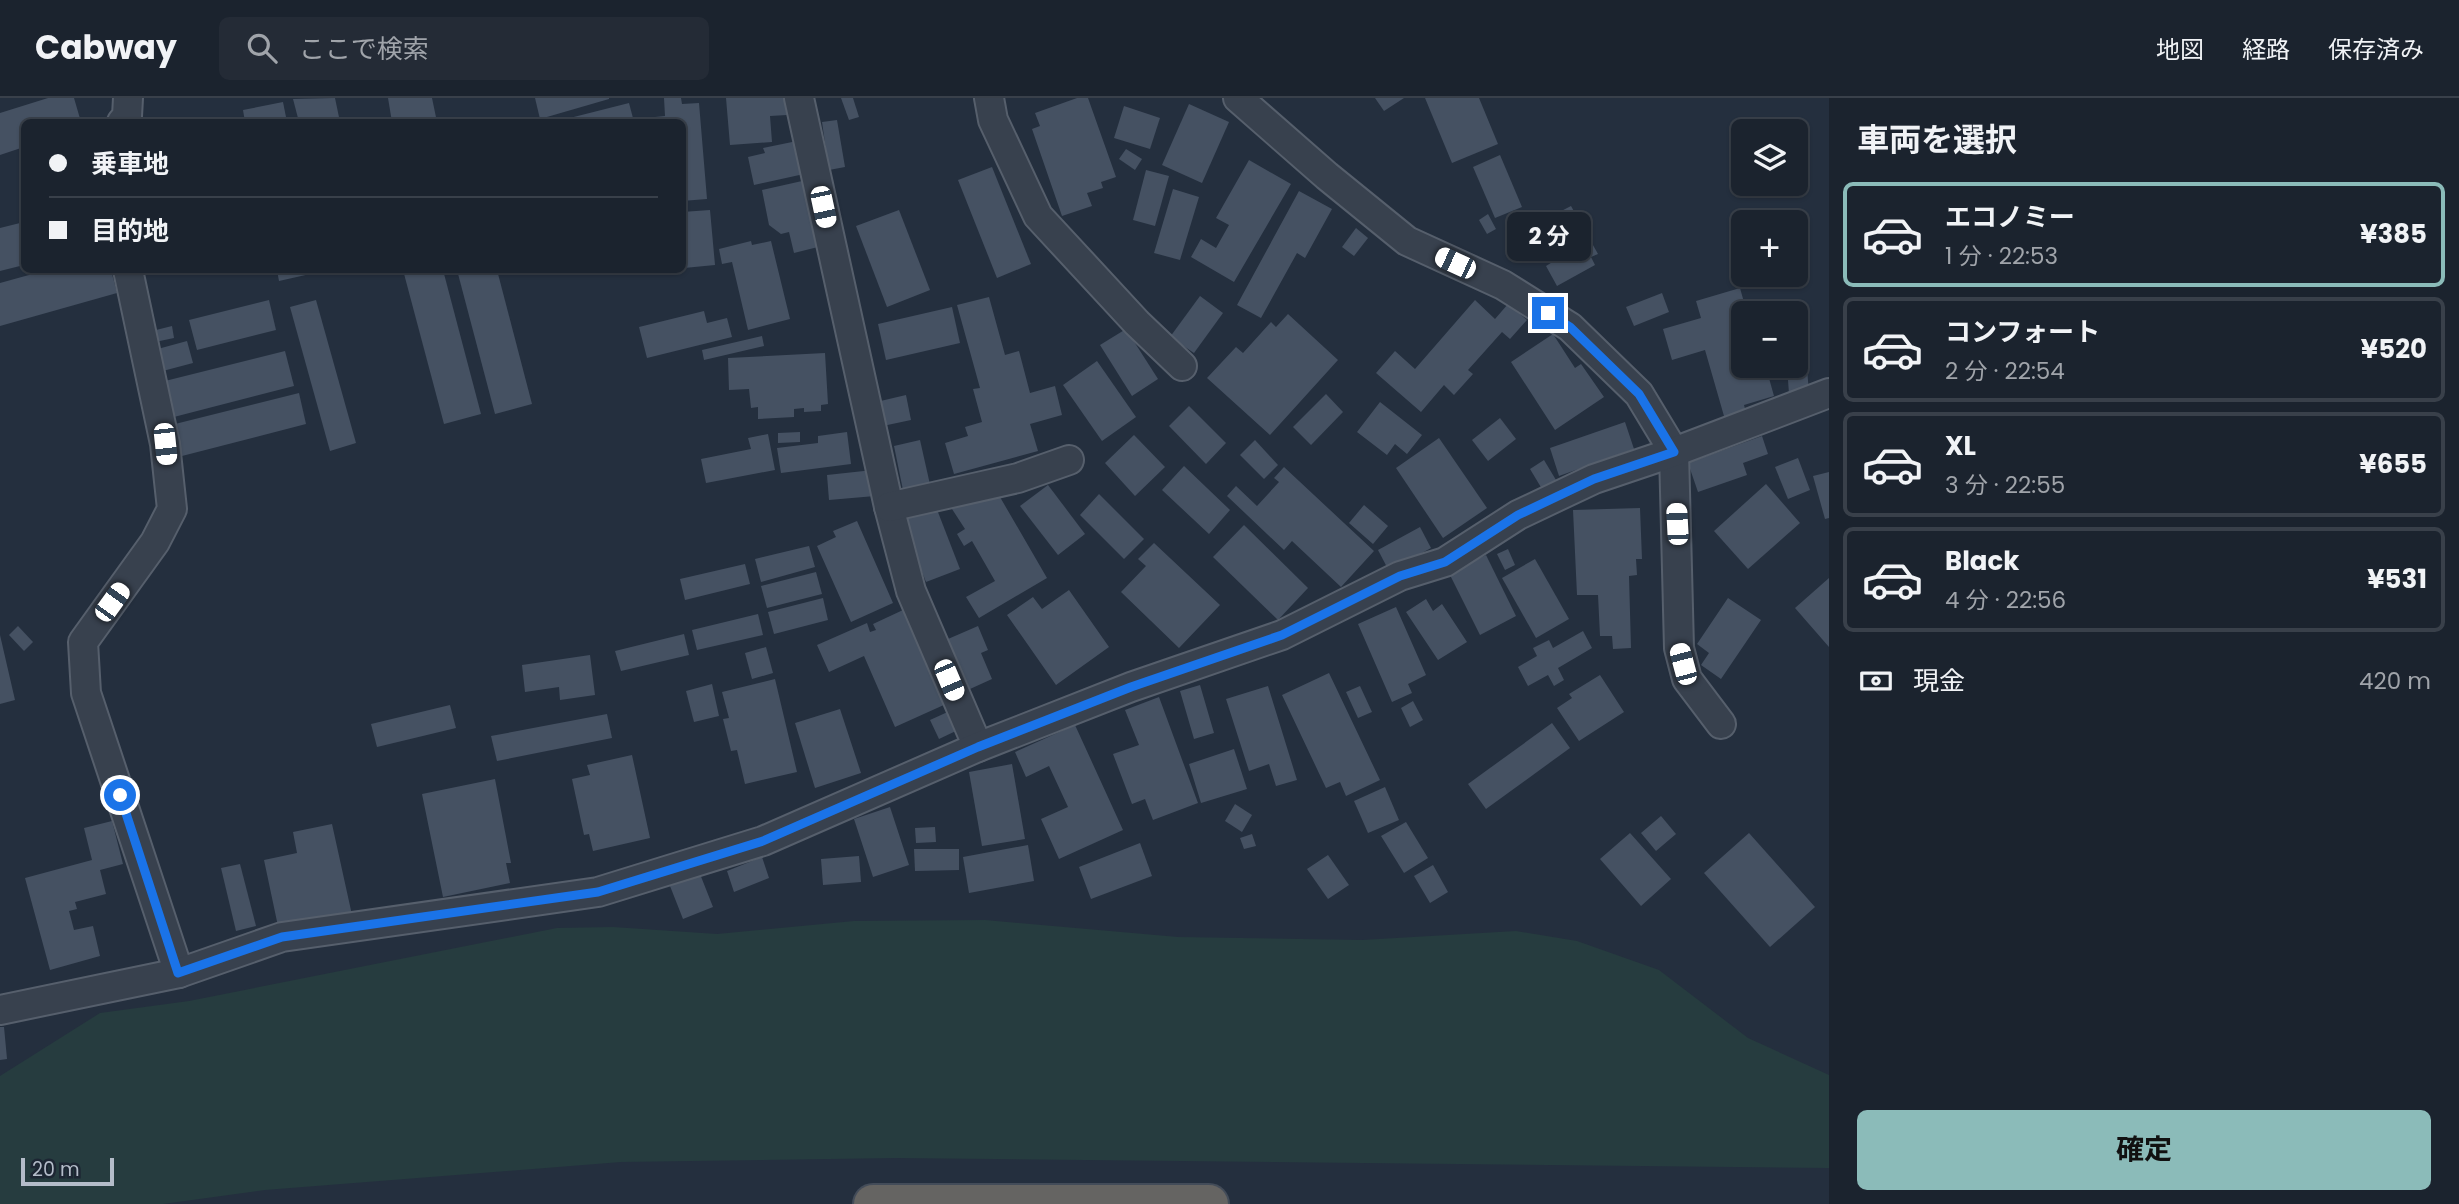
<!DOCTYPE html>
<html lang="ja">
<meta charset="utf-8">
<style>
body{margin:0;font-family:Poppins,"Noto Sans JP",sans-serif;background:#242b36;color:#f1f3f6;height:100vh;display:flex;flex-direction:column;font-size:26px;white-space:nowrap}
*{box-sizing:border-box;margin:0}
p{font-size:23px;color:#a0a4aa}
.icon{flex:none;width:38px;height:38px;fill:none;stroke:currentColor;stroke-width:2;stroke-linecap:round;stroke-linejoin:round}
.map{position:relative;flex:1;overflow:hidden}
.details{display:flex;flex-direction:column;background:#1b232e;width:630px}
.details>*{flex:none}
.banner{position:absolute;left:21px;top:21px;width:665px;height:154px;border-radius:10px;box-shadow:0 2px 5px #0004,0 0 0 2px #39404a;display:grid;align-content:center;height:154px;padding:0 28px;background:#1b232e}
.controls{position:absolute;left:1731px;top:21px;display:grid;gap:14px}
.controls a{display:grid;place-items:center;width:77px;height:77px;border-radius:10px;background:#1b232e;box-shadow:0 2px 5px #0004,0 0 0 2px #39404a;font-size:35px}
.scale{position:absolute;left:21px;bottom:18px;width:93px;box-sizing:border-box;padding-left:7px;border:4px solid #b4bcc9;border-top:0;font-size:19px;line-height:24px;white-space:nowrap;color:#b4bcc9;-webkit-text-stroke:5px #1d2633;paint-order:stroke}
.end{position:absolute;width:32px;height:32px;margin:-16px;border:9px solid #1a73e8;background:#fff;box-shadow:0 0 0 4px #fff}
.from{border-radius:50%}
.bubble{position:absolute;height:49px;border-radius:10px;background:#1b232e;box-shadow:0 2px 5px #0004,0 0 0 2px #39404a;font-size:23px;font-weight:700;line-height:49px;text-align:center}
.car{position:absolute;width:21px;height:42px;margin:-21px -10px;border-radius:9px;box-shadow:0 0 5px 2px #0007;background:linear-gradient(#fff 24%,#345 0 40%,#fff 0 76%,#345 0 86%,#fff 0)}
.banner b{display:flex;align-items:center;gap:24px;height:66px;font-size:26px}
.banner b+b{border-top:2px solid #39404a}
.banner i{width:18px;height:18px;background:#f1f3f6}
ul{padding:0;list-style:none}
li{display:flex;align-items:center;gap:21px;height:105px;margin:0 14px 10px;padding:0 14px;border:4px solid #39404a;border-radius:10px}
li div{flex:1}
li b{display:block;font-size:26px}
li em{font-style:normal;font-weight:700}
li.selected{border-color:#8bbbb9}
li>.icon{width:63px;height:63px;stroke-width:1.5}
h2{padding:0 28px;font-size:32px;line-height:84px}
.pay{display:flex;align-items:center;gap:18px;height:77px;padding:0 28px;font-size:26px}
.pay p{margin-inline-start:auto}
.button{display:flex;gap:14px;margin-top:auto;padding:14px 28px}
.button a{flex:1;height:80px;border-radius:10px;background:#8bbbb9;color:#111;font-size:28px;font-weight:700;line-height:80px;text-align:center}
header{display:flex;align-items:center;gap:42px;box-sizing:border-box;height:98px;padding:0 35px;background:#1b232e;border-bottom:2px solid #39404a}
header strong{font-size:33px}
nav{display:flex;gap:38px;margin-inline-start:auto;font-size:24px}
.search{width:490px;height:63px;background:#242b36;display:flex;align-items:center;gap:18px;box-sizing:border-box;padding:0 24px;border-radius:10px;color:#a0a4aa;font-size:26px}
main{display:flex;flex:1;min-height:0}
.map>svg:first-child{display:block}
.green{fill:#263c3f}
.building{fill:#455162}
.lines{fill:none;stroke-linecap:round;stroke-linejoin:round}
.minor-casing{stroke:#565f6c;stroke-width:32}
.trunk-casing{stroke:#434c59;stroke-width:42}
.minor{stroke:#38414e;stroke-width:28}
.trunk{stroke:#656462;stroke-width:38}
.route{stroke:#1a73e8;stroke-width:9}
</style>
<header>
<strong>Cabway</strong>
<div class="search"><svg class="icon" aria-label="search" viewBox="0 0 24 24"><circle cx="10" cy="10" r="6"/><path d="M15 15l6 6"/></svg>ここで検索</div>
<nav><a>地図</a><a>経路</a><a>保存済み</a></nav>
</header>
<main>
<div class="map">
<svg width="1829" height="1106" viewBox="0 0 1829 1106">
<rect width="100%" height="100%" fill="#242f3e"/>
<path class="green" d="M 985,822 L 1178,839 L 1362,842 L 1516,833 L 1577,843 L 1659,872 L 1748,940 L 1829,977 L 1829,1070 L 896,1060 L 621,1064 L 265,1092 L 163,1106 L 0,1106 L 0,978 L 100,915 L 189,903 L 557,830 L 613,829 L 717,836 L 854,823 Z"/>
<g class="building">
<path d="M 48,0 L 74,0 L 81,24 L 24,24 L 24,49 L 0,57 L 0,15 Z"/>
<path d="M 335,0 L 340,24 L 299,24 L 293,1 Z"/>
<path d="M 388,0 L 432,0 L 437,24 L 392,24 Z"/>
<path d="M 535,0 L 609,0 L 609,1 L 540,21 Z"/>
<path d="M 664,0 L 681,0 L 682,6 L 699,5 L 707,101 L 682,103 L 682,24 L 645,24 L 645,20 L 665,18 Z"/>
<path d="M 726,0 L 786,0 L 787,17 L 770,18 L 772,44 L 730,47 Z"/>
<path d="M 841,0 L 853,0 L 859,19 L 849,22 Z"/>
<path d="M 1077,0 L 1088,0 L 1116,79 L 1101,84 L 1103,90 L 1087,95 L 1092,108 L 1062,118 L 1032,31 L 1040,28 L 1035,15 Z"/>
<path d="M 1375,0 L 1404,0 L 1384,13 Z"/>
<path d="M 1425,0 L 1479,0 L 1498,46 L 1452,65 Z"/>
<path d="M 283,4 L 287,24 L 245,24 L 243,12 Z"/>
<path d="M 629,5 L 634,24 L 554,24 Z"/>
<path d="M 1189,6 L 1229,24 L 1202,85 L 1162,67 Z"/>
<path d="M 1124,8 L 1160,20 L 1150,51 L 1114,40 Z"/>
<path d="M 837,22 L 845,69 L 829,72 L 822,24 Z"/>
<path d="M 797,43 L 804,76 L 754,87 L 748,59 L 765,55 L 763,50 Z"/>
<path d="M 1126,51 L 1142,61 L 1135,72 L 1119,61 Z"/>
<path d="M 1500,57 L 1522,109 L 1495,120 L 1473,69 Z"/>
<path d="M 1249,62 L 1291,86 L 1234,184 L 1191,159 L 1201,141 L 1216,150 L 1229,127 L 1216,120 Z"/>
<path d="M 992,69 L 1031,166 L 997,180 L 958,82 Z"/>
<path d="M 1146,72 L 1169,78 L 1155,128 L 1133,122 Z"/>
<path d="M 811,81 L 826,147 L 794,155 L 789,134 L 781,136 L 769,127 L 762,92 Z"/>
<path d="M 1173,91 L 1199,99 L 1180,162 L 1154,155 Z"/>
<path d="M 1299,93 L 1332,111 L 1305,160 L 1297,155 L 1261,220 L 1237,207 Z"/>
<path d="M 1571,108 L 1598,156 L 1591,159 L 1595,167 L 1557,188 L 1546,168 L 1554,163 L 1534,127 Z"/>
<path d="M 710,112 L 715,167 L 684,170 L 682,114 Z"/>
<path d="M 899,112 L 930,192 L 887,209 L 856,128 Z"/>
<path d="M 1488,116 L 1496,131 L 1487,136 L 1479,122 Z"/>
<path d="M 24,124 L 24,167 L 0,173 L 0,130 Z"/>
<path d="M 1356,130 L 1368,140 L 1354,158 L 1342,149 Z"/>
<path d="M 751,143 L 752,147 L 771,143 L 790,221 L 748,232 L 732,164 L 722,166 L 719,151 Z"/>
<path d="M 47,172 L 111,172 L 117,195 L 0,228 L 0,185 Z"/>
<path d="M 277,172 L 318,172 L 319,174 L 279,183 Z"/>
<path d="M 403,172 L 443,172 L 481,316 L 444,326 Z"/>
<path d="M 457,172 L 497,172 L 532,306 L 495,316 Z"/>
<path d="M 1740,190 L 1747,215 L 1743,215 L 1743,268 L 1772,268 L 1773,271 L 1767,273 L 1774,298 L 1744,307 L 1747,318 L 1726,325 L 1705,252 L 1672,262 L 1663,231 L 1701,220 L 1696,203 Z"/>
<path d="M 1662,195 L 1669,214 L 1634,228 L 1626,209 Z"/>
<path d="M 1200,198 L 1223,215 L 1194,255 L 1170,239 Z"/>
<path d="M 989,199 L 1005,257 L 1019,253 L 1030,295 L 1055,288 L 1062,317 L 1030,326 L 1038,353 L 954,376 L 945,345 L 968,338 L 965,329 L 982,324 L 973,291 L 980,290 L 957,207 Z"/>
<path d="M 269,202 L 276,232 L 197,252 L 189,222 Z"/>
<path d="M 316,202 L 356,345 L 330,353 L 290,209 Z"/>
<path d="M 1475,202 L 1495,221 L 1508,206 L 1527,222 L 1510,241 L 1502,234 L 1468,272 L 1473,276 L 1454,297 L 1444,287 L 1421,314 L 1376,275 L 1395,253 L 1415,271 Z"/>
<path d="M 952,209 L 960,245 L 886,262 L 878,226 Z"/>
<path d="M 704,213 L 707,225 L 727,220 L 732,239 L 647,260 L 639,229 Z"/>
<path d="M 1288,216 L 1338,262 L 1270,337 L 1207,280 L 1236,249 L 1243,255 L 1271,224 L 1276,229 Z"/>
<path d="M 172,228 L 174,240 L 155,244 L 152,233 Z"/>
<path d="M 1126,231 L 1158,281 L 1132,298 L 1100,247 Z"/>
<path d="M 1553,236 L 1575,270 L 1581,266 L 1604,299 L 1555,332 L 1511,264 Z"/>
<path d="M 762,238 L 764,248 L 704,262 L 702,252 Z"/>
<path d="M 187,243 L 193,265 L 159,274 L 154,252 Z"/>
<path d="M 285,253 L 294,288 L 170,320 L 161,284 Z"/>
<path d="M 825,255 L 828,306 L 821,307 L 821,313 L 804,314 L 804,310 L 794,311 L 794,319 L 758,321 L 758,309 L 751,310 L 749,291 L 729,292 L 728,260 Z"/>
<path d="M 1806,258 L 1809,295 L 1789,296 L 1787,268 L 1796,268 L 1796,259 Z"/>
<path d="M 1097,263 L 1136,319 L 1102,343 L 1063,287 Z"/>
<path d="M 299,295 L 306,326 L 182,358 L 175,326 Z"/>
<path d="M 1326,296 L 1343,314 L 1311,347 L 1293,329 Z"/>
<path d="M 906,297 L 911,322 L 878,329 L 872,305 Z"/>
<path d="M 1380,304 L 1422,337 L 1407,356 L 1395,346 L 1387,357 L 1357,334 Z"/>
<path d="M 1189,308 L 1226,345 L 1206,366 L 1169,328 Z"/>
<path d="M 1500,320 L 1516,341 L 1488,363 L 1472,342 Z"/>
<path d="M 1625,324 L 1634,351 L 1559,378 L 1550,350 Z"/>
<path d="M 800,334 L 800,344 L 778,345 L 778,335 Z"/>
<path d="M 847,334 L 851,366 L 781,375 L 777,350 L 818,345 L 818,338 Z"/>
<path d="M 768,336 L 775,372 L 706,385 L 701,361 L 751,351 L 748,340 Z"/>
<path d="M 1134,337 L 1165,369 L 1135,398 L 1105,365 Z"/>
<path d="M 1762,338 L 1768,356 L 1743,365 L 1747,377 L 1698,394 L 1688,365 Z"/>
<path d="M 1439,340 L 1487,410 L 1443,440 L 1396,370 Z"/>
<path d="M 920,342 L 931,391 L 904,397 L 894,348 Z"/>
<path d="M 1255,342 L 1278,367 L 1264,381 L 1240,357 Z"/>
<path d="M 1798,360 L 1810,392 L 1788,401 L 1775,369 Z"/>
<path d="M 1544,362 L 1556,382 L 1542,391 L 1530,371 Z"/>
<path d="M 1184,368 L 1230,412 L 1209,436 L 1162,392 Z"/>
<path d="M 1284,369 L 1374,453 L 1341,489 L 1292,443 L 1284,452 L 1227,398 L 1236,388 L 1257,408 L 1279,384 L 1274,380 Z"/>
<path d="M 873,372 L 875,398 L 829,402 L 827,377 Z"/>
<path d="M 1829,374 L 1829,420 L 1825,421 L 1813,378 Z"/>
<path d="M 1766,386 L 1800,425 L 1748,471 L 1714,433 Z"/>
<path d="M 993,387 L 1047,480 L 979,520 L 966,499 L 995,483 L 972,443 L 964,448 L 957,436 L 965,431 L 952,411 Z"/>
<path d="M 1048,387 L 1085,436 L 1058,457 L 1020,408 Z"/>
<path d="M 1099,396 L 1144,441 L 1124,461 L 1080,417 Z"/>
<path d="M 1364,407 L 1388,428 L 1373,446 L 1349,425 Z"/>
<path d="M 936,409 L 960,471 L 926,484 L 902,423 Z"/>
<path d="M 1640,410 L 1642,461 L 1636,461 L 1637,477 L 1629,478 L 1631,550 L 1613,551 L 1612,538 L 1600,538 L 1598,497 L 1577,497 L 1573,412 Z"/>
<path d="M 857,423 L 893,505 L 851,524 L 817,448 L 836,439 L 833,433 Z"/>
<path d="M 1244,427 L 1308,490 L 1278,522 L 1213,459 Z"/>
<path d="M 1420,429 L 1431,450 L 1389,473 L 1378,452 Z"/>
<path d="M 1154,445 L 1220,507 L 1179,550 L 1121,494 L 1146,468 L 1138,461 Z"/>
<path d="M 809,448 L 815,469 L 761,484 L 755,461 Z"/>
<path d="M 1508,451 L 1515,467 L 1505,472 L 1497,456 Z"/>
<path d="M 1486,457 L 1516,518 L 1480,537 L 1449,475 Z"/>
<path d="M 1535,461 L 1569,521 L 1536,540 L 1502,480 Z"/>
<path d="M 745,466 L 750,486 L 685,502 L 680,481 Z"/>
<path d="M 816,474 L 822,496 L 767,510 L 761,488 Z"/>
<path d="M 1829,480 L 1829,549 L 1795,510 Z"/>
<path d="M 1069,492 L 1109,549 L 1056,587 L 1007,517 L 1033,499 L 1042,511 Z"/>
<path d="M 823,500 L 828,522 L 774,536 L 768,514 Z"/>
<path d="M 1728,500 L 1761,522 L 1721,581 L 1701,567 L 1709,555 L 1697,546 Z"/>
<path d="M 1426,501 L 1433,513 L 1442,506 L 1467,544 L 1438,562 L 1406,514 Z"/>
<path d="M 1396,509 L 1426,577 L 1408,586 L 1412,595 L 1392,604 L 1358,526 Z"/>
<path d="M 903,512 L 946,606 L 895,629 L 864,558 L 829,574 L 817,547 L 867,525 L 870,534 L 876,532 L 873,526 Z"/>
<path d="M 758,516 L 763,537 L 697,552 L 692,532 Z"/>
<path d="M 18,528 L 33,544 L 24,553 L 9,537 Z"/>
<path d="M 978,528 L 988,552 L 981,555 L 992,581 L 970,591 L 948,541 Z"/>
<path d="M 1583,533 L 1592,550 L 1558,570 L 1564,582 L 1554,588 L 1548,577 L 1528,588 L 1518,569 L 1537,558 L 1533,550 L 1549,542 L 1553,550 Z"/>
<path d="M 684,536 L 689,557 L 621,573 L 615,553 Z"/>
<path d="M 0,537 L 15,602 L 0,606 Z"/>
<path d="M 766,549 L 773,575 L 752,581 L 745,555 Z"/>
<path d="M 590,557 L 595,597 L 560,602 L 559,589 L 525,594 L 522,567 Z"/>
<path d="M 1329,575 L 1380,682 L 1346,698 L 1340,684 L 1326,690 L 1282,597 Z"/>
<path d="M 1600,577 L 1624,614 L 1579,643 L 1557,610 L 1572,600 L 1569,596 Z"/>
<path d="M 775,581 L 797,674 L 745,686 L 737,652 L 731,653 L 723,621 L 729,620 L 722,594 Z"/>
<path d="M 712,586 L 719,618 L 694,624 L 686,593 Z"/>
<path d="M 1200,587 L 1214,635 L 1194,641 L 1180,593 Z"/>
<path d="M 1268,588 L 1297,682 L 1276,688 L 1269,666 L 1249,673 L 1226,601 Z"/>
<path d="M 1360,588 L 1372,614 L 1358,620 L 1346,594 Z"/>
<path d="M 1159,599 L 1198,705 L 1153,722 L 1145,701 L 1132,706 L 1113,656 L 1139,647 L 1125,612 Z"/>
<path d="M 1413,603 L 1423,622 L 1410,629 L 1401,610 Z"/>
<path d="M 450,607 L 456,630 L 377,649 L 371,626 Z"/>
<path d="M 840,611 L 861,675 L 815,690 L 795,625 Z"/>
<path d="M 952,612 L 960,631 L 939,641 L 930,622 Z"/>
<path d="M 607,616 L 612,640 L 497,663 L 491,638 Z"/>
<path d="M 1552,625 L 1570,650 L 1486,711 L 1468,686 Z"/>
<path d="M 1075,627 L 1123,732 L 1059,761 L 1041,721 L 1068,709 L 1049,668 L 1026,679 L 1015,654 Z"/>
<path d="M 1234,651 L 1247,691 L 1201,705 L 1189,666 Z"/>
<path d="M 632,657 L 650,740 L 593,753 L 589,736 L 584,737 L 572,681 L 590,677 L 587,667 Z"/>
<path d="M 1012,666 L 1025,741 L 982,748 L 969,674 Z"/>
<path d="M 495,681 L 511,765 L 506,765 L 510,785 L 443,799 L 422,696 Z"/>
<path d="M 1385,689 L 1399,722 L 1368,735 L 1354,703 Z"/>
<path d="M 1235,706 L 1252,717 L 1242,734 L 1225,723 Z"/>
<path d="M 890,709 L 909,767 L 873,779 L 854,721 Z"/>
<path d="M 1661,718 L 1676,736 L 1656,753 L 1641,735 Z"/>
<path d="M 112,723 L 123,766 L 100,772 L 106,796 L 75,804 L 77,811 L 69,813 L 74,832 L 93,828 L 100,858 L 50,872 L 25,780 L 92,762 L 84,730 Z"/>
<path d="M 1406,724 L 1428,760 L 1404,775 L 1381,738 Z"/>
<path d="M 332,726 L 352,817 L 279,833 L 264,762 L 297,755 L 293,734 Z"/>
<path d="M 935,729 L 936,744 L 916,745 L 915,730 Z"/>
<path d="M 1630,735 L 1671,781 L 1641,808 L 1600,761 Z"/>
<path d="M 1749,735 L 1815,809 L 1770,849 L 1704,775 Z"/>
<path d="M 1252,736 L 1256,748 L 1244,751 L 1240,740 Z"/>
<path d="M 1140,745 L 1152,778 L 1091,801 L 1079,769 Z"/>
<path d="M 1028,747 L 1034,783 L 969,795 L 963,759 Z"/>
<path d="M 914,751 L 959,751 L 959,772 L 915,773 Z"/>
<path d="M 1328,757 L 1349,787 L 1328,801 L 1307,771 Z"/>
<path d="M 859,758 L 861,784 L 823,787 L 821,761 Z"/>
<path d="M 762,759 L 769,780 L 734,794 L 727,773 Z"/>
<path d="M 240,766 L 256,828 L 236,833 L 221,770 Z"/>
<path d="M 1433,767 L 1448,794 L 1430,805 L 1414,778 Z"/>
<path d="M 700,776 L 713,809 L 683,821 L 670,788 Z"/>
<path d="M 0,929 L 4,929 L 7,961 L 0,962 Z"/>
</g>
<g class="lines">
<defs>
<g id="minor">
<path d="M 799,0 L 889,409 L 911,493 L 978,649"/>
<path d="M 989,0 L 993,22 L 1038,118 L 1137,225 L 1182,268"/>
<path d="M 1238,0 L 1327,78 L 1407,143 L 1503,187 L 1570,229 L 1639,296 L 1674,354 L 1679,550 L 1687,581 L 1721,626"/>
<path d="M 122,24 L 127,18 L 128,0"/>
<path d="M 128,172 L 165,346 L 172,411 L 155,444 L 83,544 L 86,595 L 179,875"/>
<path d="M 889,409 L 1018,380 L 1069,362"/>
<path d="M 0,912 L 179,875 L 282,839 L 598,794 L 763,743 L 978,649 L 1131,589 L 1282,537 L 1400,478 L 1445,464 L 1518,417 L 1594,381 L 1674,354 L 1829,295"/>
</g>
<path id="trunk" d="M 873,1106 L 1209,1106"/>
</defs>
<use href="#minor" class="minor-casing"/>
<use href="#trunk" class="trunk-casing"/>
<use href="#minor" class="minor"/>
<use href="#trunk" class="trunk"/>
</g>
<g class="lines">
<path class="route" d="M 120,697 L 178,875 L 282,839 L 598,794 L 763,743 L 978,649 L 1131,589 L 1282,537 L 1400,478 L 1445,464 L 1518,417 L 1594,381 L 1674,354 L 1639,296 L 1570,229 L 1548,215"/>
</g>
</svg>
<div class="controls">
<a><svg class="icon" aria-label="layers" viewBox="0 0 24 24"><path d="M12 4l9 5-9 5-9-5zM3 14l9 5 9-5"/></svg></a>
<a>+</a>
<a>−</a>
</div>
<div class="scale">20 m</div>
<i class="end from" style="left:120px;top:697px"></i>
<i class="end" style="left:1548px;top:215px"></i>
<div class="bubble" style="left:1507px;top:114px;width:84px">2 分</div>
<i class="car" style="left:823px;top:109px;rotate:168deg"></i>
<i class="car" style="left:1455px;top:165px;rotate:295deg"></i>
<i class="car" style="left:165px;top:346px;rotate:174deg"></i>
<i class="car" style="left:1677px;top:426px;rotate:357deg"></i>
<i class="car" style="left:112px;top:504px;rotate:36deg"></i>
<i class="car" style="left:1683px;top:566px;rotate:345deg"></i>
<i class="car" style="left:949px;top:582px;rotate:157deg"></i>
<div class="banner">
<b><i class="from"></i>乗車地</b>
<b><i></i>目的地</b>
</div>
</div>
<section class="details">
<h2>車両を選択</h2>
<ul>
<li class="selected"><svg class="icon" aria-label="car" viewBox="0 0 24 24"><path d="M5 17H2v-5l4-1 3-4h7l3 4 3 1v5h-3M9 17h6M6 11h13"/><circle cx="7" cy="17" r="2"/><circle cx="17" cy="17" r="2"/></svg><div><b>エコノミー</b><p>1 分 · 22:53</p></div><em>¥385</em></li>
<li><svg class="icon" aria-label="car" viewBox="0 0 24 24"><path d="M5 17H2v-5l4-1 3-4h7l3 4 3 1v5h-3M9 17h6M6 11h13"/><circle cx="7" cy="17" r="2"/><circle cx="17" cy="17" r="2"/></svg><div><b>コンフォート</b><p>2 分 · 22:54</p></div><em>¥520</em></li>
<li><svg class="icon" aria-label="car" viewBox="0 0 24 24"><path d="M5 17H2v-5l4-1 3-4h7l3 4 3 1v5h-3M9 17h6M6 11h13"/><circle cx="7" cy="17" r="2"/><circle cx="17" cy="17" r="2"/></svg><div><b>XL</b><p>3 分 · 22:55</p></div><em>¥655</em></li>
<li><svg class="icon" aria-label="car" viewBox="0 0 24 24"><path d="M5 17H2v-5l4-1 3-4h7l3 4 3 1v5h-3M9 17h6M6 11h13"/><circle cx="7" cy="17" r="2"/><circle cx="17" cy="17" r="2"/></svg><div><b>Black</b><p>4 分 · 22:56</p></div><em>¥531</em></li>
</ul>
<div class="pay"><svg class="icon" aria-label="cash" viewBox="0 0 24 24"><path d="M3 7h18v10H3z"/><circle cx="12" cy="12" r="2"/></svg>現金<p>420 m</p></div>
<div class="button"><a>確定</a></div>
</section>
</main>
